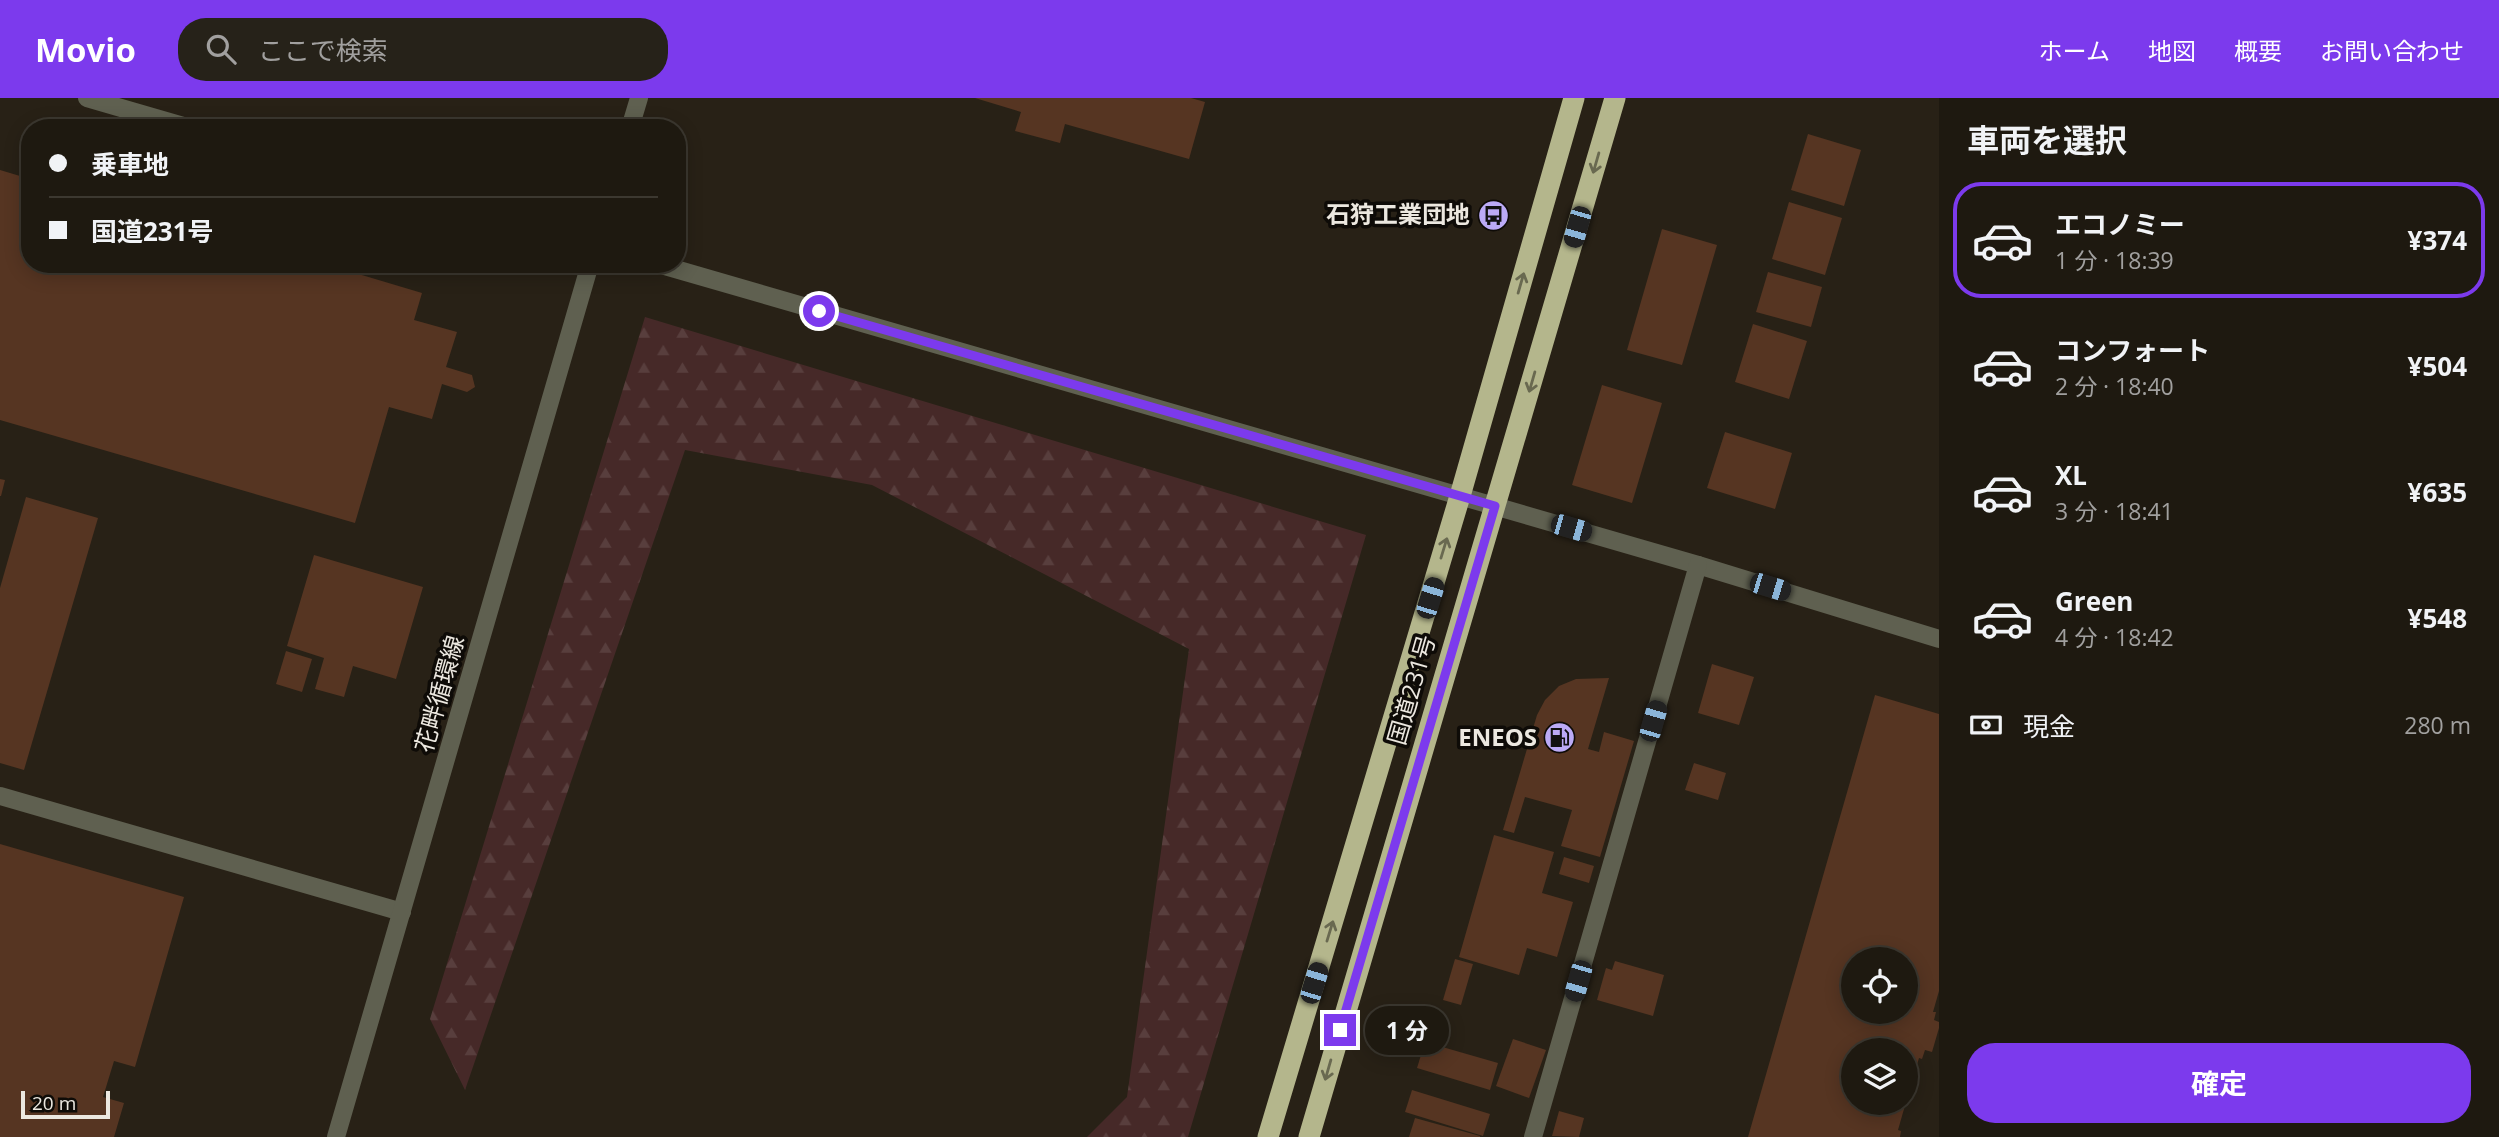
<!DOCTYPE html>
<html lang="ja">
<meta charset="utf-8">
<style>
body{margin:0;font-family:"Open Sans","Noto Sans JP",sans-serif;background:#262219;color:#f1f3f6;height:100vh;display:flex;flex-direction:column;font-size:26px;white-space:nowrap}
*{box-sizing:border-box;margin:0}
p{font-size:23px;color:#a1a09f}
.icon{flex:none;width:38px;height:38px;fill:none;stroke:currentColor;stroke-width:2;stroke-linecap:round;stroke-linejoin:round}
.map{position:relative;flex:1;overflow:hidden}
.panel{display:flex;flex-direction:column;background:#1e1910;width:560px}
.panel>*{flex:none}
.top-card{position:absolute;left:21px;top:21px;width:665px;height:154px;border-radius:28px;box-shadow:0 4px 18px #0003,0 0 0 2px #3c3830;display:grid;align-content:center;height:154px;padding:0 28px;background:#1e1910}
.buttons{position:absolute;left:1841px;top:849px;display:grid;gap:14px}
.buttons a{display:grid;place-items:center;width:77px;height:77px;border-radius:50%;background:#1e1910;box-shadow:0 4px 18px #0003,0 0 0 2px #3c3830;font-size:35px}
.scale{position:absolute;left:21px;bottom:18px;width:89px;box-sizing:border-box;padding-left:7px;border:4px solid #ece8e0;border-top:0;font-size:19px;line-height:24px;white-space:nowrap;color:#ece8e0;-webkit-text-stroke:5px #0e0b07;paint-order:stroke}
.end{position:absolute;width:32px;height:32px;margin:-16px;border:9px solid #7c3aed;background:#fff;box-shadow:0 0 0 4px #fff}
.from{border-radius:50%}
.bubble{position:absolute;height:49px;border-radius:24px;background:#1e1910;box-shadow:0 4px 18px #0003,0 0 0 2px #3c3830;font-size:23px;font-weight:700;line-height:49px;text-align:center}
.car{position:absolute;width:21px;height:42px;margin:-21px -10px;border-radius:9px;box-shadow:0 0 5px 2px #0007;background:linear-gradient(#222 24%,#8ab4d8 0 40%,#222 0 76%,#8ab4d8 0 86%,#222 0)}
.top-card b{display:flex;align-items:center;gap:24px;height:66px;font-size:26px}
.top-card b+b{border-top:2px solid #3c3830}
.top-card i{width:18px;height:18px;background:#f1f3f6}
ul{padding:0;list-style:none}
li{display:flex;align-items:center;gap:21px;height:116px;margin:0 14px 10px;padding:0 14px;border:4px solid transparent;border-radius:28px}
li div{flex:1}
li b{display:block;font-size:26px}
li em{font-style:normal;font-weight:700}
li.on{border-color:#7c3aed}
li>.icon{width:63px;height:63px;stroke-width:1.5}
h2{padding:0 28px;font-size:32px;line-height:84px}
.pay{display:flex;align-items:center;gap:18px;height:77px;padding:0 28px;font-size:26px}
.pay p{margin-inline-start:auto}
.cta{display:flex;gap:14px;margin-top:auto;padding:14px 28px}
.cta a{flex:1;height:80px;border-radius:28px;background:#7c3aed;color:#fff;font-size:28px;font-weight:700;line-height:80px;text-align:center}
header{display:flex;align-items:center;gap:42px;box-sizing:border-box;height:98px;padding:0 35px;background:#7c3aed;color:#fff}
header strong{font-size:33px}
nav{display:flex;gap:38px;margin-inline-start:auto;font-size:24px}
.search{width:490px;height:63px;background:#262219;display:flex;align-items:center;gap:18px;box-sizing:border-box;padding:0 24px;border-radius:28px;color:#a1a09f;font-size:26px}
main{display:flex;flex:1;min-height:0}
.map>svg:first-child{display:block}
.forest{fill:url(#forest-firs)}
.building{fill:#563522;fill-rule:evenodd}
.lines{fill:none;stroke-linecap:round;stroke-linejoin:round}
.minor{stroke:#5f6050;stroke-width:18}
.highway{stroke:#b4b68c;stroke-width:21}
.oneway{stroke:#696950}
.route{stroke:#7c3aed;stroke-width:9}
.labels{text-anchor:middle;stroke-width:7;stroke-linejoin:round;paint-order:stroke}
.poi-label{font-size:24px;font-weight:bold;fill:#ece8e0;stroke:#0e0b07;text-anchor:end}
.street-label{font-size:24px;fill:#ece8e0;stroke:#0e0b07}
</style>
<header>
<strong>Movio</strong>
<div class="search"><svg class="icon" aria-label="search" viewBox="0 0 24 24"><circle cx="10" cy="10" r="6"/><path d="M15 15l6 6"/></svg>ここで検索</div>
<nav><a>ホーム</a><a>地図</a><a>概要</a><a>お問い合わせ</a></nav>
</header>
<main>
<div class="map">
<svg width="1939" height="1039" viewBox="0 0 1939 1039">
<defs>
<pattern id="forest-firs" width="22" height="20" patternUnits="userSpaceOnUse" patternTransform="scale(1.75)"><rect width="22" height="20" fill="#462928"/><path d="M5 1l3.5 6h-7zM16 11l3.5 6h-7z" fill="#583e3d"/></pattern>
</defs>
<rect width="100%" height="100%" fill="#282116"/>
<path class="forest" d="M 645,219 L 1366,437 L 1188,1039 L 1087,1039 L 1127,999 L 1189,551 L 872,387 L 685,352 L 465,992 L 430,921 Z"/>
<g class="building">
<path d="M 975,0 L 1191,0 L 1205,4 L 1189,61 L 1065,26 L 1060,45 L 1015,33 L 1021,14 Z"/>
<path d="M 1808,36 L 1861,52 L 1844,108 L 1791,92 Z"/>
<path d="M 0,72 L 30,81 L 30,166 L 325,166 L 422,195 L 414,222 L 457,234 L 446,269 L 472,277 L 475,289 L 467,294 L 442,286 L 432,321 L 389,309 L 355,425 L 0,322 Z"/>
<path d="M 1789,104 L 1842,120 L 1825,177 L 1772,161 Z"/>
<path d="M 1662,131 L 1717,147 L 1682,267 L 1627,252 Z"/>
<path d="M 1768,174 L 1822,189 L 1811,229 L 1756,214 Z"/>
<path d="M 1753,226 L 1807,243 L 1789,301 L 1735,284 Z"/>
<path d="M 1602,287 L 1662,305 L 1632,405 L 1572,387 Z"/>
<path d="M 1725,334 L 1792,355 L 1775,411 L 1707,390 Z"/>
<path d="M 0,381 L 5,382 L 1,398 L 0,398 Z"/>
<path d="M 26,399 L 98,420 L 24,672 L 0,665 L 0,490 Z"/>
<path d="M 314,457 L 423,489 L 396,581 L 353,568 L 344,599 L 315,591 L 324,560 L 287,548 Z"/>
<path d="M 286,553 L 312,561 L 302,594 L 276,586 Z"/>
<path d="M 1712,566 L 1754,579 L 1739,627 L 1698,615 Z"/>
<path d="M 1609,580 L 1588,651 L 1599,654 L 1604,634 L 1634,643 L 1600,759 L 1561,748 L 1572,712 L 1525,699 L 1514,735 L 1503,732 L 1537,617 L 1545,602 L 1559,588 L 1576,581 Z"/>
<path d="M 1875,597 L 1939,616 L 1939,893 L 1933,914 L 1936,914 L 1934,922 L 1939,924 L 1939,930 L 1932,954 L 1925,952 L 1922,961 L 1919,960 L 1906,1004 L 1906,952 L 1853,952 L 1853,1004 L 1906,1004 L 1898,1032 L 1901,1033 L 1900,1039 L 1748,1039 ZM 1853,861 L 1906,861 L 1906,914 L 1853,914 Z"/>
<path d="M 1694,665 L 1726,675 L 1718,702 L 1685,692 Z"/>
<path d="M 1494,737 L 1554,754 L 1542,795 L 1573,804 L 1557,859 L 1527,850 L 1519,877 L 1459,859 Z"/>
<path d="M 0,746 L 184,799 L 135,969 L 114,963 L 103,999 L 124,1005 L 114,1039 L 0,1039 Z"/>
<path d="M 1564,759 L 1594,768 L 1589,785 L 1559,776 Z"/>
<path d="M 1455,861 L 1473,866 L 1461,907 L 1443,902 Z"/>
<path d="M 1615,863 L 1664,877 L 1653,918 L 1597,902 L 1606,870 L 1612,872 Z"/>
<path d="M 1513,941 L 1546,952 L 1529,1000 L 1496,988 Z"/>
<path d="M 1425,944 L 1498,965 L 1490,992 L 1417,970 Z"/>
<path d="M 1412,992 L 1490,1016 L 1483,1038 L 1405,1014 Z"/>
<path d="M 1559,1013 L 1584,1020 L 1579,1039 L 1552,1038 Z"/>
<path d="M 1415,1020 L 1480,1038 L 1480,1039 L 1409,1039 Z"/>
</g>
<g class="lines">
<g class="minor">
<path d="M 87,0 L 190,30"/>
<path d="M 630,30 L 639,0"/>
<path d="M 658,166 L 1698,467 L 1939,541"/>
<path d="M 0,698 L 402,814"/>
<path d="M 336,1039 L 590,166"/>
<path d="M 1533,1039 L 1698,467"/>
</g>
<g class="highway">
<path d="M 1268,1039 L 1460,398 L 1574,0"/>
<path d="M 1309,1039 L 1615,0"/>
</g>
</g>
<defs><path id="oneway-shaft" d="M-6 0H5M1.5-3L5.5 0L1.5 3" fill="none" stroke-width="1.6" stroke-linecap="round" stroke-linejoin="round" transform="scale(1.75)"/></defs>
<g class="oneway">
<use href="#oneway-shaft" transform="translate(1596 65) rotate(106)"/>
<use href="#oneway-shaft" transform="translate(1521 185) rotate(-74)"/>
<use href="#oneway-shaft" transform="translate(1532 284) rotate(106)"/>
<use href="#oneway-shaft" transform="translate(1444 450) rotate(-73)"/>
<use href="#oneway-shaft" transform="translate(1330 833) rotate(-73)"/>
<use href="#oneway-shaft" transform="translate(1328 972) rotate(106)"/>
</g>
<g class="lines">
<path class="route" d="M 819,213 L 1495,408 L 1340,932"/>
</g>
<defs>
<symbol id="bus-disc" viewBox="-11 -11 22 22"><circle r="9.5" fill="#bbaaf6" stroke="#0e0b07"/><path d="M-5-6H5V4H4V6H2V4H-2V6H-4V4H-5ZM-3.5-4V0h7V-4ZM-3.5 1.2v1.5H-2V1.2ZM2 1.2v1.5H3.5V1.2Z" fill="#111"/></symbol>
<symbol id="fuel-disc" viewBox="-11 -11 22 22"><circle r="9.5" fill="#bbaaf6" stroke="#0e0b07"/><path d="M-5.5-6h7V0h2V4h1.3V-2.5L3-4.5l.8-.8L6-3V5H2.5V1h-1V6h-7ZM-4.2-4.7v3.2H.2V-4.7Z" fill="#111"/></symbol>
</defs>
<g fill-rule="evenodd">
<use href="#bus-disc" x="1476" y="100" width="35" height="35"/>
<use href="#fuel-disc" x="1542" y="622" width="35" height="35"/>
</g>
<g class="labels">
<g class="poi-label">
<text x="1470" y="125">石狩工業団地</text>
<text x="1537" y="648">ENEOS</text>
</g>
<g class="street-label">
<text transform="translate(1412 592) rotate(-74)" y="8">国道231号</text>
<text transform="translate(440 596) rotate(-74)" y="8">花畔循環線</text>
</g>
</g>
</svg>
<div class="buttons">
<a><svg class="icon" aria-label="locate" viewBox="0 0 24 24"><circle cx="12" cy="12" r="6"/><path d="M12 2v4M12 18v4M2 12h4M18 12h4"/></svg></a>
<a><svg class="icon" aria-label="layers" viewBox="0 0 24 24"><path d="M12 4l9 5-9 5-9-5zM3 14l9 5 9-5"/></svg></a>
</div>
<div class="scale">20 m</div>
<i class="end from" style="left:819px;top:213px"></i>
<i class="end" style="left:1340px;top:932px"></i>
<div class="bubble" style="left:1365px;top:908px;width:84px">1 分</div>
<i class="car" style="left:1577px;top:129px;rotate:196deg"></i>
<i class="car" style="left:1571px;top:430px;rotate:106deg"></i>
<i class="car" style="left:1770px;top:489px;rotate:107deg"></i>
<i class="car" style="left:1430px;top:500px;rotate:17deg"></i>
<i class="car" style="left:1653px;top:623px;rotate:16deg"></i>
<i class="car" style="left:1578px;top:883px;rotate:196deg"></i>
<i class="car" style="left:1314px;top:885px;rotate:17deg"></i>
<div class="top-card">
<b><i class="from"></i>乗車地</b>
<b><i></i>国道231号</b>
</div>
</div>
<section class="panel">
<h2>車両を選択</h2>
<ul>
<li class="on"><svg class="icon" aria-label="car" viewBox="0 0 24 24"><path d="M5 17H2v-5l4-1 3-4h7l3 4 3 1v5h-3M9 17h6M6 11h13"/><circle cx="7" cy="17" r="2"/><circle cx="17" cy="17" r="2"/></svg><div><b>エコノミー</b><p>1 分 · 18:39</p></div><em>¥374</em></li>
<li><svg class="icon" aria-label="car" viewBox="0 0 24 24"><path d="M5 17H2v-5l4-1 3-4h7l3 4 3 1v5h-3M9 17h6M6 11h13"/><circle cx="7" cy="17" r="2"/><circle cx="17" cy="17" r="2"/></svg><div><b>コンフォート</b><p>2 分 · 18:40</p></div><em>¥504</em></li>
<li><svg class="icon" aria-label="car" viewBox="0 0 24 24"><path d="M5 17H2v-5l4-1 3-4h7l3 4 3 1v5h-3M9 17h6M6 11h13"/><circle cx="7" cy="17" r="2"/><circle cx="17" cy="17" r="2"/></svg><div><b>XL</b><p>3 分 · 18:41</p></div><em>¥635</em></li>
<li><svg class="icon" aria-label="car" viewBox="0 0 24 24"><path d="M5 17H2v-5l4-1 3-4h7l3 4 3 1v5h-3M9 17h6M6 11h13"/><circle cx="7" cy="17" r="2"/><circle cx="17" cy="17" r="2"/></svg><div><b>Green</b><p>4 分 · 18:42</p></div><em>¥548</em></li>
</ul>
<div class="pay"><svg class="icon" aria-label="cash" viewBox="0 0 24 24"><path d="M3 7h18v10H3z"/><circle cx="12" cy="12" r="2"/></svg>現金<p>280 m</p></div>
<div class="cta"><a>確定</a></div>
</section>
</main>
